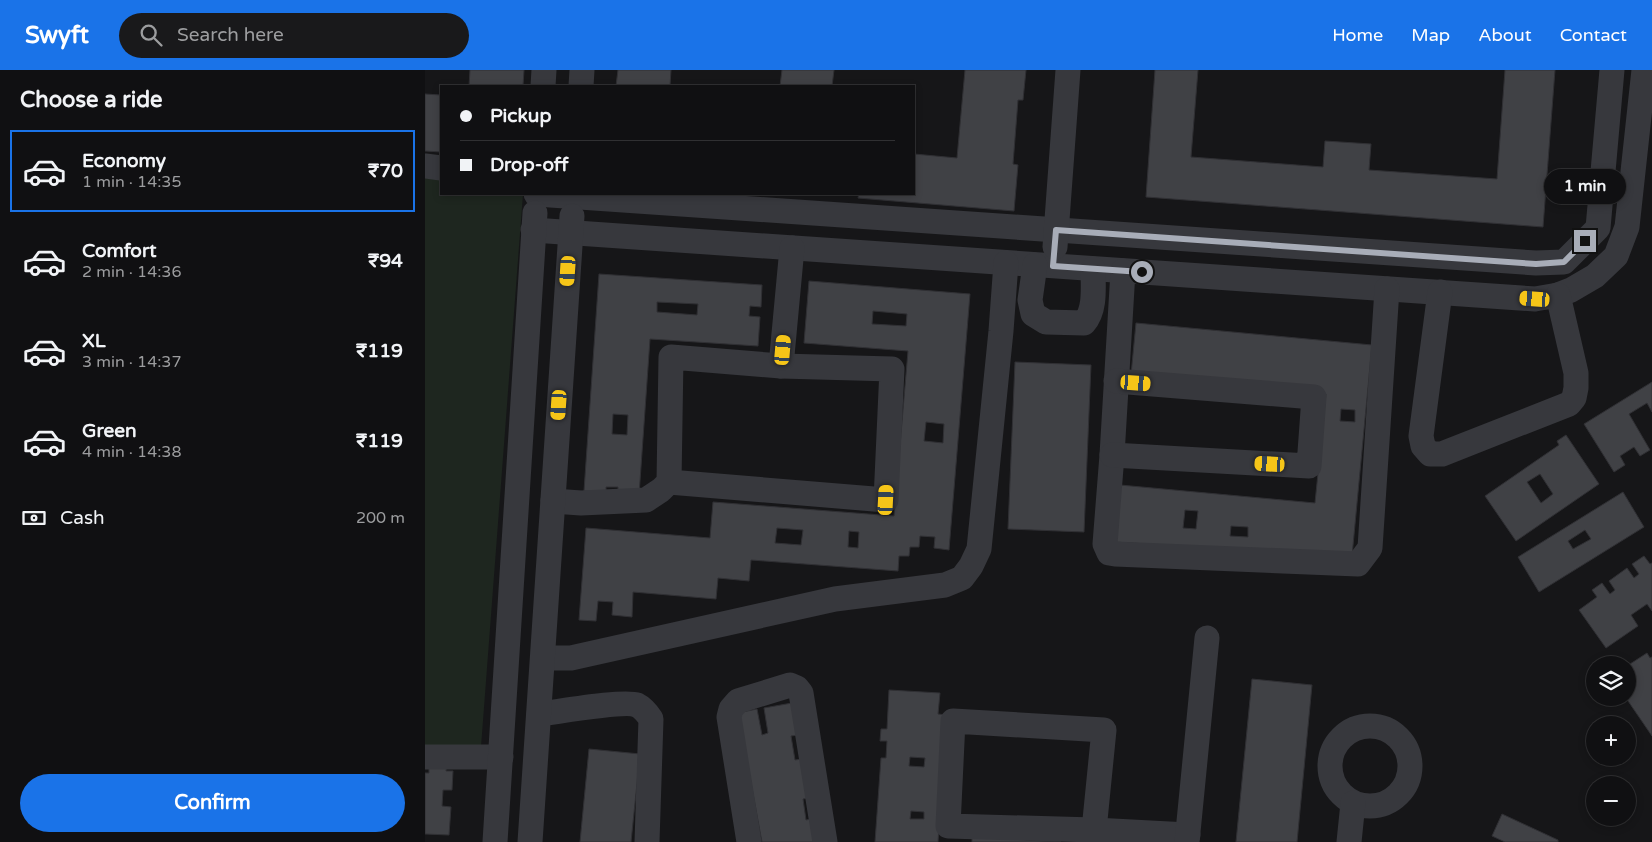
<!DOCTYPE html>
<meta charset="utf-8">
<style>
body{margin:0;font-family:"Varela Round",sans-serif;background:#19191b;color:#f1f3f6;height:100vh;display:flex;flex-direction:column;font-size:19px;white-space:nowrap}
*{box-sizing:border-box;margin:0}
p{font-size:16px;color:#9c9d9f}
.icon{flex:none;width:28px;height:28px;fill:none;stroke:currentColor;stroke-width:2;stroke-linecap:round;stroke-linejoin:round}
.map{position:relative;flex:1;overflow:hidden}
.panel{display:flex;flex-direction:column;background:#101012;width:425px}
.panel>*{flex:none}
.banner{position:absolute;left:15px;top:15px;width:475px;height:110px;border-radius:0px;box-shadow:0 2px 8px #0003,0 0 0 1px #303032;display:grid;align-content:center;height:110px;padding:0 20px;background:#101012}
.buttons{position:absolute;left:1161px;top:586px;display:grid;gap:10px}
.buttons a{display:grid;place-items:center;width:50px;height:50px;border-radius:50%;background:#101012;box-shadow:0 2px 8px #0003,0 0 0 1px #303032;font-size:25px}
.end{position:absolute;width:22px;height:22px;margin:-11px;border:6px solid #a8adb8;background:#111;box-shadow:0 0 0 2px #111}
.from{border-radius:50%}
.bubble{position:absolute;height:35px;border-radius:18px;background:#101012;box-shadow:0 2px 8px #0003,0 0 0 1px #303032;font-size:16px;font-weight:800;line-height:35px;text-align:center}
.car{position:absolute;width:15px;height:30px;margin:-15px -8px;border-radius:6px;box-shadow:0 0 4px 1px #0007;background:linear-gradient(#f5c518 24%,#345 0 40%,#f5c518 0 76%,#345 0 86%,#f5c518 0)}
.banner b{display:flex;align-items:center;gap:18px;height:48px;font-size:19px}
.banner b+b{border-top:1px solid #303032}
.banner i{width:12px;height:12px;background:#f1f3f6}
ul{padding:0;list-style:none}
li{display:flex;align-items:center;gap:15px;height:82px;margin:0 10px 8px;padding:0 10px;border:2px solid transparent;border-radius:0px}
li div{flex:1}
li b{display:block;font-size:19px}
li em{font-style:normal;font-weight:800}
li.on{border-color:#1a73e8}
li>.icon{width:45px;height:45px;stroke-width:1.5}
h2{padding:0 20px;font-size:22px;line-height:60px}
.pay{display:flex;align-items:center;gap:12px;height:55px;padding:0 20px;font-size:19px}
.pay p{margin-inline-start:auto}
.cta{display:flex;gap:10px;margin-top:auto;padding:10px 20px}
.cta a{flex:1;height:58px;border-radius:30px;background:#1a73e8;color:#fff;font-size:20px;font-weight:800;line-height:58px;text-align:center}
header{display:flex;align-items:center;gap:30px;box-sizing:border-box;height:70px;padding:0 25px;background:#1a73e8;color:#fff}
header strong{font-size:24px}
nav{display:flex;gap:28px;margin-inline-start:auto;font-size:18px}
.search{width:350px;height:45px;background:#19191b;display:flex;align-items:center;gap:12px;box-sizing:border-box;padding:0 18px;border-radius:28px;color:#9c9d9f;font-size:19px}
main{display:flex;flex:1;min-height:0}
.map>svg:first-child{display:block}
.green{fill:#1e261f}
.building{fill:#404145;stroke:#303034;fill-rule:evenodd}
.lines{fill:none;stroke-linecap:round;stroke-linejoin:round}
.minor{stroke:#37383d;stroke-width:25}
.route{stroke:#a8adb8;stroke-width:6}
</style>
<header>
<strong>Swyft</strong>
<div class="search"><svg class="icon" aria-label="search" viewBox="0 0 24 24"><circle cx="10" cy="10" r="6"/><path d="M15 15l6 6"/></svg>Search here</div>
<nav><a>Home</a><a>Map</a><a>About</a><a>Contact</a></nav>
</header>
<main>
<section class="panel">
<h2>Choose a ride</h2>
<ul>
<li class="on"><svg class="icon" aria-label="car" viewBox="0 0 24 24"><path d="M5 17H2v-5l4-1 3-4h7l3 4 3 1v5h-3M9 17h6M6 11h13"/><circle cx="7" cy="17" r="2"/><circle cx="17" cy="17" r="2"/></svg><div><b>Economy</b><p>1 min · 14:35</p></div><em>₹70</em></li>
<li><svg class="icon" aria-label="car" viewBox="0 0 24 24"><path d="M5 17H2v-5l4-1 3-4h7l3 4 3 1v5h-3M9 17h6M6 11h13"/><circle cx="7" cy="17" r="2"/><circle cx="17" cy="17" r="2"/></svg><div><b>Comfort</b><p>2 min · 14:36</p></div><em>₹94</em></li>
<li><svg class="icon" aria-label="car" viewBox="0 0 24 24"><path d="M5 17H2v-5l4-1 3-4h7l3 4 3 1v5h-3M9 17h6M6 11h13"/><circle cx="7" cy="17" r="2"/><circle cx="17" cy="17" r="2"/></svg><div><b>XL</b><p>3 min · 14:37</p></div><em>₹119</em></li>
<li><svg class="icon" aria-label="car" viewBox="0 0 24 24"><path d="M5 17H2v-5l4-1 3-4h7l3 4 3 1v5h-3M9 17h6M6 11h13"/><circle cx="7" cy="17" r="2"/><circle cx="17" cy="17" r="2"/></svg><div><b>Green</b><p>4 min · 14:38</p></div><em>₹119</em></li>
</ul>
<div class="pay"><svg class="icon" aria-label="cash" viewBox="0 0 24 24"><path d="M3 7h18v10H3z"/><circle cx="12" cy="12" r="2"/></svg>Cash<p>200 m</p></div>
<div class="cta"><a>Confirm</a></div>
</section>
<div class="map">
<svg width="1227" height="772" viewBox="0 0 1227 772">
<rect width="100%" height="100%" fill="#161618"/>
<path class="green" d="M 0,95 L 16,96 L 16,124 L 98,124 L 56,677 L 0,682 Z"/>
<g class="building">
<path d="M 45,0 L 99,0 L 98,16 L 44,16 Z"/>
<path d="M 193,0 L 246,0 L 245,16 L 191,16 Z"/>
<path d="M 357,0 L 409,0 L 407,16 L 355,16 Z"/>
<path d="M 540,0 L 601,0 L 598,30 L 593,30 L 588,94 L 593,95 L 589,141 L 433,128 L 434,124 L 489,124 L 489,84 L 532,88 Z"/>
<path d="M 730,0 L 773,0 L 766,87 L 898,97 L 900,71 L 946,74 L 944,100 L 1072,109 L 1080,0 L 1130,0 L 1118,157 L 721,127 Z"/>
<path d="M 0,24 L 16,25 L 16,82 L 0,81 Z"/>
<path d="M 174,204 L 337,215 L 336,237 L 325,236 L 324,246 L 335,247 L 333,276 L 225,269 L 214,425 L 193,424 L 193,417 L 181,417 L 181,423 L 159,421 ZM 232,232 L 273,234 L 272,245 L 232,242 ZM 188,344 L 203,345 L 202,365 L 187,364 Z"/>
<path d="M 384,211 L 545,224 L 524,480 L 509,478 L 510,467 L 495,466 L 494,477 L 485,477 L 484,486 L 474,486 L 473,501 L 326,490 L 324,511 L 293,508 L 291,529 L 208,522 L 207,547 L 187,545 L 188,532 L 173,531 L 171,551 L 154,550 L 161,458 L 285,468 L 288,432 L 469,446 L 483,281 L 379,273 ZM 448,241 L 482,244 L 481,256 L 447,254 ZM 501,352 L 519,354 L 518,373 L 499,371 ZM 352,458 L 378,460 L 376,475 L 350,473 ZM 424,461 L 434,462 L 433,478 L 423,477 Z"/>
<path d="M 711,253 L 947,275 L 927,486 L 689,472 L 695,415 L 890,433 L 901,324 L 706,305 ZM 916,339 L 930,340 L 930,352 L 915,351 ZM 760,440 L 773,441 L 771,459 L 758,458 ZM 806,456 L 823,457 L 823,467 L 805,466 Z"/>
<path d="M 590,292 L 666,295 L 659,462 L 583,459 Z"/>
<path d="M 1227,312 L 1227,342 L 1222,333 L 1204,344 L 1225,380 L 1215,386 L 1209,377 L 1195,386 L 1200,395 L 1189,402 L 1159,354 Z"/>
<path d="M 1141,365 L 1174,414 L 1091,471 L 1060,426 L 1134,375 L 1132,371 ZM 1115,404 L 1128,424 L 1116,433 L 1102,412 Z"/>
<path d="M 1198,422 L 1219,457 L 1114,522 L 1093,487 ZM 1160,460 L 1166,469 L 1148,479 L 1143,471 Z"/>
<path d="M 1219,486 L 1225,494 L 1227,493 L 1227,541 L 1222,534 L 1206,545 L 1213,556 L 1181,578 L 1154,540 L 1172,527 L 1167,520 L 1177,513 L 1185,524 L 1190,520 L 1184,511 L 1202,498 L 1209,508 L 1214,504 L 1207,494 Z"/>
<path d="M 1222,583 L 1225,588 L 1227,587 L 1227,666 L 1201,628 L 1202,628 L 1202,612 L 1204,611 L 1202,608 L 1202,596 Z"/>
<path d="M 827,609 L 887,615 L 872,772 L 811,772 Z"/>
<path d="M 464,620 L 515,623 L 513,644 L 521,645 L 513,772 L 450,772 L 456,688 L 461,688 L 462,671 L 455,671 L 456,659 L 462,659 ZM 485,687 L 500,688 L 499,697 L 484,696 ZM 486,741 L 499,742 L 499,749 L 485,749 Z"/>
<path d="M 367,633 L 373,665 L 366,666 L 370,690 L 377,689 L 384,728 L 378,729 L 381,750 L 386,749 L 390,772 L 337,772 L 313,643 L 332,639 L 337,665 L 343,663 L 339,638 Z"/>
<path d="M 164,679 L 215,684 L 206,772 L 155,772 Z"/>
<path d="M 4,689 L 22,690 L 21,701 L 28,701 L 27,720 L 18,720 L 17,736 L 26,737 L 24,765 L 0,764 L 0,703 L 4,703 Z"/>
<path d="M 1077,744 L 1133,770 L 1133,772 L 1080,772 L 1067,766 Z"/>
<path d="M 547,767 L 636,772 L 547,772 Z"/>
</g>
<g class="lines">
<g class="minor">
<path d="M 118,16 L 119,0"/>
<path d="M 156,16 L 157,0"/>
<path d="M 0,96 L 16,98"/>
<path d="M 111,124 L 1111,193 L 1139,192 L 1173,158 L 1187,0"/>
<path d="M 108,160 L 1110,229 L 1133,225 L 1146,220 L 1170,206 L 1191,186 L 1202,157 L 1219,0"/>
<path d="M 630,177 L 643,0"/>
<path d="M 610,195 L 605,230 L 608,244 L 621,252 L 659,253 C 671,240 668,216 668,199"/>
<path d="M 698,201 L 687,385 L 680,474 L 684,483 L 690,484 L 933,494 L 945,478 L 962,219"/>
<path d="M 1015,222 L 996,366 L 998,376 L 1005,384 L 1017,384 L 1144,334 L 1149,328 L 1151,318 L 1151,303 L 1133,225"/>
<path d="M 356,296 L 367,178"/>
<path d="M 687,385 L 884,396 L 889,327 L 691,311"/>
<path d="M 128,431 L 156,433 L 221,430 L 236,420 L 244,412 L 246,287 L 356,296 L 467,299 L 461,430 L 244,412"/>
<path d="M 118,588 L 146,588 L 410,529 L 520,515 L 537,508 L 546,496 L 554,479 L 576,261 L 581,193"/>
<path d="M 114,644 C 132,642 199,630 212,635 C 218,638 222,643 226,649 L 222,772"/>
<circle cx="945" cy="696" r="40"/>
<path d="M 0,687 L 76,687"/>
<path d="M 669,760 L 523,756 L 528,651 L 679,660 L 669,760 L 763,765"/>
<path d="M 70,772 L 110,143"/>
<path d="M 105,772 L 147,146"/>
<path d="M 324,772 L 304,647 L 306,639 L 313,631 L 365,615 L 372,618 L 376,623 L 400,772"/>
<path d="M 762,772 L 782,568"/>
<path d="M 924,772 L 928,733"/>
</g>
</g>
<g class="lines">
<path class="route" d="M 717,202 L 628,196 L 631,160 L 1111,194 L 1139,192 L 1160,171"/>
</g>
</svg>
<div class="buttons">
<a><svg class="icon" aria-label="layers" viewBox="0 0 24 24"><path d="M12 4l9 5-9 5-9-5zM3 14l9 5 9-5"/></svg></a>
<a>+</a>
<a>−</a>
</div>
<i class="end from" style="left:717px;top:202px"></i>
<i class="end" style="left:1160px;top:171px"></i>
<div class="bubble" style="left:1119px;top:99px;width:82px">1 min</div>
<i class="car" style="left:143px;top:201px;rotate:184deg"></i>
<i class="car" style="left:1110px;top:229px;rotate:274deg"></i>
<i class="car" style="left:358px;top:280px;rotate:5deg"></i>
<i class="car" style="left:711px;top:313px;rotate:94deg"></i>
<i class="car" style="left:134px;top:335px;rotate:184deg"></i>
<i class="car" style="left:845px;top:394px;rotate:273deg"></i>
<i class="car" style="left:461px;top:430px;rotate:3deg"></i>
<div class="banner">
<b><i class="from"></i>Pickup</b>
<b><i></i>Drop-off</b>
</div>
</div>
</main>
